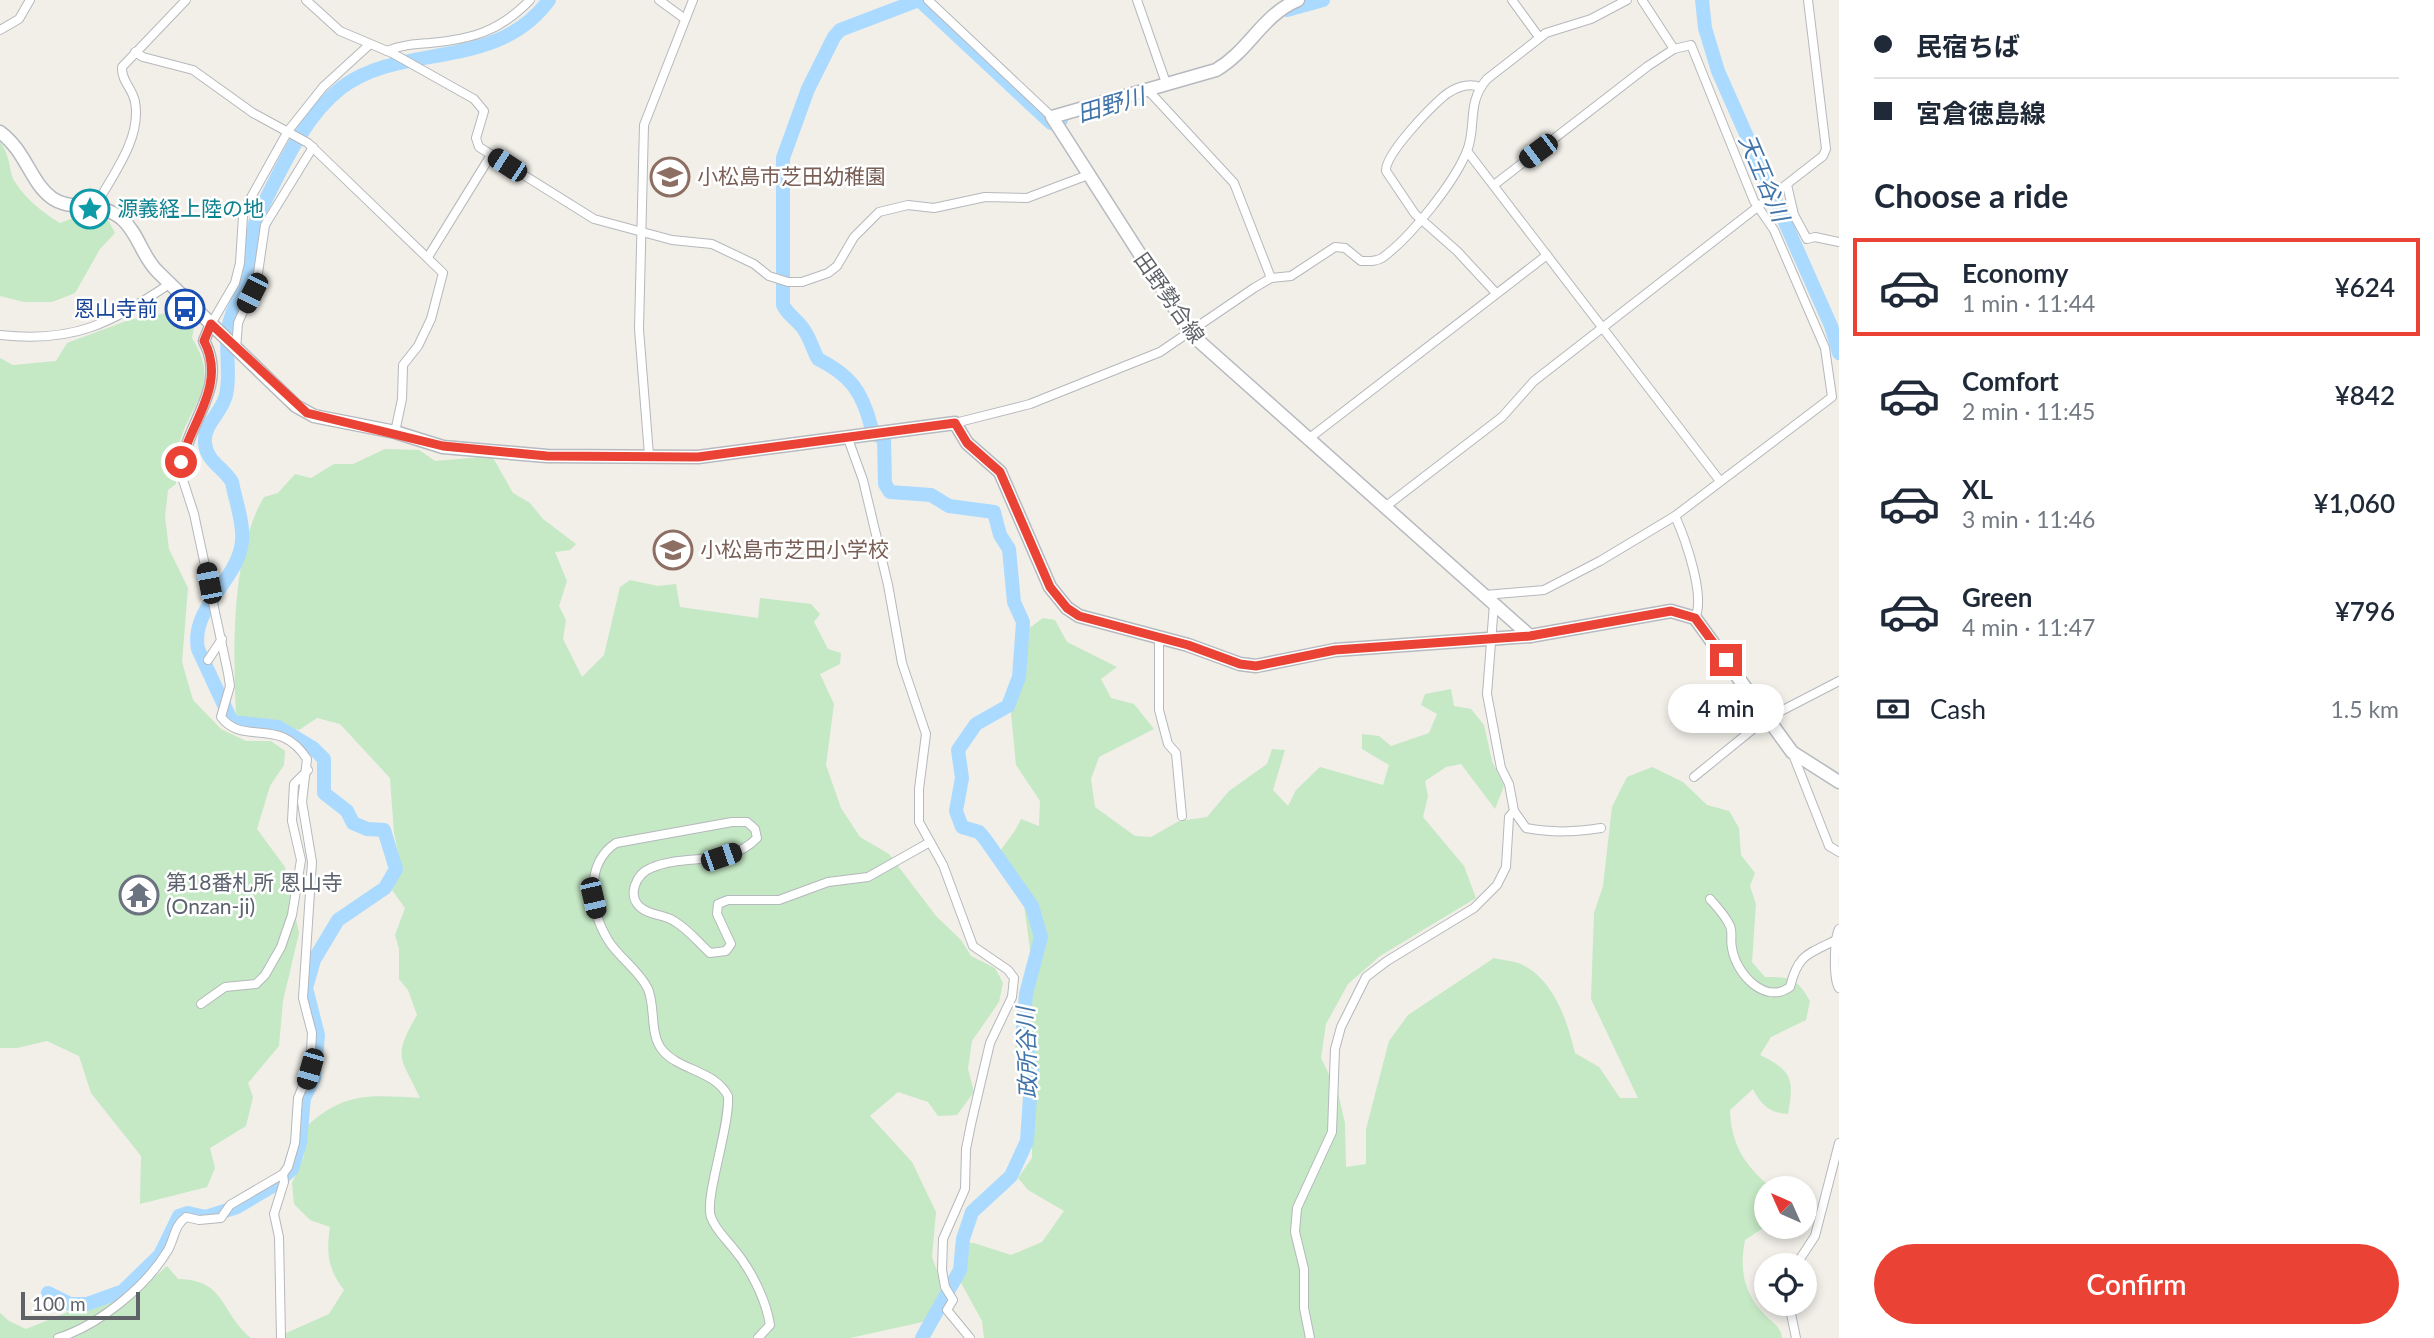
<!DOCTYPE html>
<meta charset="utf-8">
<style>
body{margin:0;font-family:Lato,"Noto Sans JP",sans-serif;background:#f2f2f3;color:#1f2937;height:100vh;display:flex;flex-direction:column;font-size:26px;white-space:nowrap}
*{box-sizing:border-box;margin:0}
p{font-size:23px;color:#747a83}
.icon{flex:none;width:38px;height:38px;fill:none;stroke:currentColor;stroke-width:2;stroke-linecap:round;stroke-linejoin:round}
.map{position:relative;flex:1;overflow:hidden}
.details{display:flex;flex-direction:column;background:#fff;width:595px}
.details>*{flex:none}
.hud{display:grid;align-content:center;height:154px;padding:0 35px;background:#fff}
.needle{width:46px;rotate:315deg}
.fabs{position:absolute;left:1754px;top:1176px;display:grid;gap:14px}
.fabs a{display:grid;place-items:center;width:63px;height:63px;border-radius:50%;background:#fff;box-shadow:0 4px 10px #0003;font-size:35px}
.scale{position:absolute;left:21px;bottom:18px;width:119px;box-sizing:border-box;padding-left:7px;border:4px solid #5f6368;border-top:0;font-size:19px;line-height:24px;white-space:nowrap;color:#5f6368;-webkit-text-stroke:5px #fff;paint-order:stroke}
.end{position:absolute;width:32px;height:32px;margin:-16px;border:9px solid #ea4335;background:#fff;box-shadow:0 0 0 4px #fff}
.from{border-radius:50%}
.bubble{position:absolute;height:49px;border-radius:24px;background:#fff;box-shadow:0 4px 10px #0003;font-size:23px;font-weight:600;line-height:49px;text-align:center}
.car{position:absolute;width:21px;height:42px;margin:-21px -10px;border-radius:9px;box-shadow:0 0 5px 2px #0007;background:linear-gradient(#222 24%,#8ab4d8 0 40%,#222 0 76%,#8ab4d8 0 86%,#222 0)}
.hud b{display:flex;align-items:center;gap:24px;height:66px;font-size:26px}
.hud b+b{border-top:2px solid #e0e1e3}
.hud i{width:18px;height:18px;background:#1f2937}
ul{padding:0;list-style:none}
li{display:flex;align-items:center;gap:21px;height:98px;margin:0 14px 10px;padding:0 21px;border:4px solid transparent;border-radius:0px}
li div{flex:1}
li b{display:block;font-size:26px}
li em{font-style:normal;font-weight:600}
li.active{border-color:#ea4335}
li>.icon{width:63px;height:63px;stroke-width:1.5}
h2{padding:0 35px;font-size:32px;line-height:84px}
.pay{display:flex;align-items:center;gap:18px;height:77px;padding:0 35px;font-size:26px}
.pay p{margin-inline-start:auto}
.action{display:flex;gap:14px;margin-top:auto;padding:14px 35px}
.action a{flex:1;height:80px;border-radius:42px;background:#ea4335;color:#fff;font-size:28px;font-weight:600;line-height:80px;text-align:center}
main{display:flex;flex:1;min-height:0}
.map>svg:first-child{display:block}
.green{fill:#c5e8c5}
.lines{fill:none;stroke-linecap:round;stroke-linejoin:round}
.river{stroke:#aadaff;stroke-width:14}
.minor-casing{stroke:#b5b8bc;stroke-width:10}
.tertiary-casing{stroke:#b5b8bc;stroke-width:13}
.secondary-casing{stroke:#b6babf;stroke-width:15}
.minor{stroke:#fff;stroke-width:8}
.tertiary{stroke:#fff;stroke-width:10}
.secondary{stroke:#fff;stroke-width:12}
.route{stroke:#ea4335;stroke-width:9}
.labels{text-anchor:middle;stroke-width:5;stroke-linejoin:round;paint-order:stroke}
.education-label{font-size:21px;fill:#785e54;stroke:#fff;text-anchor:start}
.culture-label{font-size:21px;fill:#0d838f;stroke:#fff;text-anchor:start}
.street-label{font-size:21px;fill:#5f6368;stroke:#fff}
.transit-label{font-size:21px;fill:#164399;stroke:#fff;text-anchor:end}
.worship-label{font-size:21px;fill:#5b616d;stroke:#fff;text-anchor:start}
.water-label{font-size:23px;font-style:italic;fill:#4174aa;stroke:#fff}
</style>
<main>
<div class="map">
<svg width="1839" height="1338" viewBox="0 0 1839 1338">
<rect width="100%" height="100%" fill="#f1efe8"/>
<g class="green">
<path d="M 0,142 C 12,158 8,171 15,182 C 25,198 44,214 60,223 L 84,214 L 107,218 L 115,233 L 100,249 L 75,293 L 52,302 L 24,302 L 0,296 Z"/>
<path d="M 172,312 L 194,327 L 192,338 C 222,386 190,402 179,445 C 175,457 177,472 176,484 L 168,490 L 165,517 L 169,549 L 188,588 L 182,662 L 193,700 L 221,729 L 246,741 L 271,741 L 285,751 L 284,765 L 270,786 L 257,829 L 285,867 L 299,933 L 283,1001 L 279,1046 L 248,1083 L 253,1097 L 246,1126 L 210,1148 L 215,1168 L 207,1187 L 140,1204 L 141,1156 L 91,1093 L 79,1056 L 47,1041 L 17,1048 L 0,1048 L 0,358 L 13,365 L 56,361 L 67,343 L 129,320 Z"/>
<path d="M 385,449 L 419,450 L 435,461 L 492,456 L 513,493 L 530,503 L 543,519 L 576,544 L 570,550 L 555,552 L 567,581 L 559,606 L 566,620 L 563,639 L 582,677 L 604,655 L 620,587 L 630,580 L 658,586 L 676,584 L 680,607 L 758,618 L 760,598 L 811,604 L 820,614 L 814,622 L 828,649 L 841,653 L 840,664 L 820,674 L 834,704 L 826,765 L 841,808 L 860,837 L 889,854 L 936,916 L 961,940 L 971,956 L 995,968 L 1003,983 L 999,1002 L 972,1041 L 968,1069 L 974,1092 L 957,1115 L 938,1116 L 928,1102 L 898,1092 L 870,1116 L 912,1162 L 936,1212 L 932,1257 L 941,1282 L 940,1299 L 927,1321 L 850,1338 L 275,1338 L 329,1314 L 344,1290 C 328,1269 326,1254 330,1227 L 310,1220 L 294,1204 L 292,1183 L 304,1156 L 305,1128 C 343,1092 369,1095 420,1098 C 402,1058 391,1059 417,1015 L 408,990 L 399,979 L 399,949 L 395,935 L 405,908 L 392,890 L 401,866 L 394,833 L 390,778 L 340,724 L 317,718 L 299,730 L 236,715 C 233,650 231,553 264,497 L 278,493 L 295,474 L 311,478 L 334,464 L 353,464 Z"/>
<path d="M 1043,618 L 1055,620 L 1067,642 L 1117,667 L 1101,679 L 1111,698 L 1134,704 L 1154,729 L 1099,757 L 1091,779 L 1095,807 L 1135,836 L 1151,837 L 1179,821 L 1207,817 L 1229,791 L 1267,764 L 1272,749 L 1285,750 L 1273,790 L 1288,806 L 1296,790 L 1320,767 L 1383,785 L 1389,765 L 1362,749 L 1362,734 L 1379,736 L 1391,746 L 1429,733 L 1437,714 L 1421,705 L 1425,694 L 1451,689 L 1454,706 L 1471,709 L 1484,725 L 1492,761 L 1504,786 L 1495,809 L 1461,764 L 1446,767 L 1425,781 L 1428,796 L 1423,817 L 1464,866 L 1476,898 L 1380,956 L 1348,984 L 1326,1024 L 1321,1058 L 1338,1093 L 1345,1123 L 1346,1167 L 1366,1164 L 1366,1129 L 1389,1041 L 1408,1015 L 1494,958 C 1502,960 1513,961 1521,964 C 1554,980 1567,1020 1575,1053 L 1599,1067 L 1620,1098 L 1638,1098 L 1591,999 L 1594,913 L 1603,886 L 1612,807 L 1627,777 L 1652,767 L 1683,782 L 1707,805 L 1729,811 L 1739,828 L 1741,855 L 1755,873 L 1750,886 L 1756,904 L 1752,962 L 1765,977 C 1791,977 1797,978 1810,1001 L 1806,1020 L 1771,1037 L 1760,1055 C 1793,1071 1794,1080 1788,1114 C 1770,1113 1761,1105 1753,1089 L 1730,1110 C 1731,1145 1745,1166 1772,1188 L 1766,1188 L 1766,1226 L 1745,1240 C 1739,1271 1744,1294 1766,1316 C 1774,1324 1781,1327 1782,1338 L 984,1338 L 982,1321 L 954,1270 L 956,1242 L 974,1243 L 1011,1255 L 1042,1242 L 1064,1211 L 1028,1190 L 1018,1178 L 1032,1158 L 1032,1127 L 1015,1050 L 1020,1012 L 1033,989 L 1031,956 L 1023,898 L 994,862 C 1002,845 1014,836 1021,819 L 1039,826 L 1040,801 L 1016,765 L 1011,713 L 1022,677 L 1024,632 Z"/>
<path d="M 167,1266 L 178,1279 C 227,1280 220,1313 251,1338 L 0,1338 L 0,1313 L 9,1321 L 26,1329 L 68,1312 L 91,1310 L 137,1292 Z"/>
</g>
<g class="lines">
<g class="river">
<path d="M 919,0 L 1051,123 L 1061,120"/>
<path d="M 1702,0 L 1705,28 L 1718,71 L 1831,326 L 1839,353"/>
<path d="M 1287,10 L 1323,0"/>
<path d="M 871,426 C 862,391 850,375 818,359 C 812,348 810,337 802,327 C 795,318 788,315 783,305 L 783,158 L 808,89 L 834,37 L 840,30 L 919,0"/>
<path d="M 876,435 L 884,438 L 885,484 L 890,492 L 931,495 L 949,506 L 994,512 L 1000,535 L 1009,549 L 1014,602 L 1023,622 L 1019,677 L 1008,706 L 976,724 L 958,750 L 962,778 L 956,811 L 962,827 L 979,832 L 985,839 L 1032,906 L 1041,937 L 1026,994 L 1023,1029 L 1032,1068 L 1027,1141 L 1011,1176 L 972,1212 L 963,1239 L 960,1270 L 922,1338"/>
<path d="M 48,1293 L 70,1304 L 87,1304 L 123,1291 L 160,1255 L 179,1216 L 188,1213 L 206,1217 L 237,1207 L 276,1184 L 292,1169 L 300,1143 L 304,1098 L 314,1078 L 318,1035 L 306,988 L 314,960 L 338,920 L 385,888 L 396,869 L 384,830 L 367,829 L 353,823 L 347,811 L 324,793 L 324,759 L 313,748 L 278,727 L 232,722 L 198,649 C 190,607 239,580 242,541 C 244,522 235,500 232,482 C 224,468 206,461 205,443 C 203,424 222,413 226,395 C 231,375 225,351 228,330 C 230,310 244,295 249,275 C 254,255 250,236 257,217 C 280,173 302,118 341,88 C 403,41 495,73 549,0"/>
</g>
<defs>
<g id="minor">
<path d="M 306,0 L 340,31 L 392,53 L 474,99 L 484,111 L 476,138 L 479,147 L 594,219 L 672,240 L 712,244 L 754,264 L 769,276 L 788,282 L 802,282 L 828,273 L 837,266 L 854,237 L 879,212 L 908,205 L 934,208 L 985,197 L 1027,198 L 1088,175"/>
<path d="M 659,0 L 685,19"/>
<path d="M 928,0 L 1052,117"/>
<path d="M 1137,0 L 1166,83"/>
<path d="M 1512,0 L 1539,37"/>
<path d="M 1642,0 L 1674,49"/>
<path d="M 0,30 L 19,19 L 30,0"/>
<path d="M 387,51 C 401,45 415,44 430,43 C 473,39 500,31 530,0"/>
<path d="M 135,52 L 143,57 L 193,70 L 253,113 L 308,143 L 443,273 L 431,319 L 418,346 L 403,365 L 402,399 L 395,432"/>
<path d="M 1480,87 C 1468,82 1454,88 1444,96 C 1430,108 1385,154 1386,171 L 1415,214 L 1457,251 L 1496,293"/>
<path d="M 1147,89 L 1234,183 L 1271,278"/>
<path d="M 1467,151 L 1720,481"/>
<path d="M 1787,185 L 1794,215 L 1807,239 L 1815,237 L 1839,242"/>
<path d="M 96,205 C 112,176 142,138 135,102 C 133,89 121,81 122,67 L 186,0"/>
<path d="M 428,257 L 491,155"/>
<path d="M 211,324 L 235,283 L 240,263 L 243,216 L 249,201 L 288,131 L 323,87 L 369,45"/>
<path d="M 0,335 C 75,343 109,324 171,283"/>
<path d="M 236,349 L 238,323 L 257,280 L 265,225 L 313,147"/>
<path d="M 955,423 L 1030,404 L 1160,352 L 1254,288 L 1271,278 L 1291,276 L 1335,247 L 1345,248 L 1361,261 C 1369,261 1375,262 1382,258 C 1410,238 1454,183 1467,151 C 1477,126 1466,103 1487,79 L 1546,33 L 1591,19 L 1627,0"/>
<path d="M 847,436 L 863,480 L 888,585 L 902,663 L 926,734 L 919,789 L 919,822 L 943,865 L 973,946 L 1008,970 L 1014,978 L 1012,997 L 990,1043 L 971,1124 L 966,1149 L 965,1189 L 943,1239 L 942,1270 L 945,1287 L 953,1300 L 947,1310 L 970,1338"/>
<path d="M 1307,440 L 1547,255"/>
<path d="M 649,455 L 639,329 L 644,125 L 693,0"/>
<path d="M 1385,507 L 1502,417 L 1534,381 L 1823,156 L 1826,149 L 1808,0"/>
<path d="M 1675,516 C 1685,538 1706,597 1695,618"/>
<path d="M 1485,595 L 1544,590 L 1600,561 L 1675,516 L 1832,397 L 1825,348 L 1774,230 L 1754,201 L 1691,45 L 1674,49 L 1648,66 L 1494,185"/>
<path d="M 1494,604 L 1487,694 L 1501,768 L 1509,784 L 1514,811 L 1526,828 C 1553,833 1574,832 1601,828"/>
<path d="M 1159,639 L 1159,710 L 1168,744 L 1176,753 L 1182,816"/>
<path d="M 208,660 L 222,639"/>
<path d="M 1792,752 L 1829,846 L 1839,852"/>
<path d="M 1694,777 L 1774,712 L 1783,710 L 1839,681"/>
<path d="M 1710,899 C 1717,907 1725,915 1730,926 C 1733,933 1730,940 1732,948 C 1736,974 1765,1005 1790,987 C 1798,954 1808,954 1836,940"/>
<path d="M 1839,929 C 1834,939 1833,979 1839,988"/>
<path d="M 201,1004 L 225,987 L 256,984 L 265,975 L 281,947 L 292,915 L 301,860 L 292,821 L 294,784 L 308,770"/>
<path d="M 1796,1265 L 1815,1236 L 1839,1143"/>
<path d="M 1789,1304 L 1796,1338"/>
<path d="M 58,1338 C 99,1325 146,1287 168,1250 C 175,1237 174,1226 186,1217 L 199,1220 L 221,1218 L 230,1205 L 283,1174 L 288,1167 L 295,1143 L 298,1098 L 310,1069 L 312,1033 L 303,998 L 312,862 L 302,802 L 307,759 C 279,715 244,747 221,717 L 230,686 L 228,673 L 194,514 L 182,477"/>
<path d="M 281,1338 L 279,1237 L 274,1214 L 284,1182 L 283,1174"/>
<path d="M 758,1338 L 770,1325 C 766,1299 750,1268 733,1248 C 725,1238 715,1229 711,1217 C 704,1199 730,1127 728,1096 C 714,1070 681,1071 663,1051 C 649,1035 656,1008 648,989 C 639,970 619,958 608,940 C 590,911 584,864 616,843 L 732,822 L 747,822 L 755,829 L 757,838 C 728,868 685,853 651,868 C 636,874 627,895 640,907 C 650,916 663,914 674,921 C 688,929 699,943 710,953 L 726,951 L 731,944 L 717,914 L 718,904 L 728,900 L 779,900 L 828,882 L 868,877 L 930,842"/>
<path d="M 1310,1338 L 1304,1308 L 1304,1269 L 1295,1232 L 1297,1208 L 1332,1132 L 1335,1049 L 1341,1027 L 1366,977 L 1387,961 L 1474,908 L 1497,885 L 1506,867 L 1509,817 L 1514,811"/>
</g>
<path id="tertiary" d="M 182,477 C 179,428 231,390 204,341 L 211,324"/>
<g id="secondary">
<path d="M 1298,0 C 1262,15 1249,51 1216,70 L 1052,117 L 1191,334 L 1530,636"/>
<path d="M 0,132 C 26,151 30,182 52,198 C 71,212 98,199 122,219 C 139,234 142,257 158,272 C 204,317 250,362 296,406 L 314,416 L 395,432 L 443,447 L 547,456 L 698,457 L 955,423 L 967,443 L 1000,472 L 1050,587 L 1067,608 L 1079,616 L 1188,645 L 1240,664 L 1256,666 L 1335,650 L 1530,636 L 1671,611 L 1695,618 L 1792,752 L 1839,782"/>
</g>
</defs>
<use href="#minor" class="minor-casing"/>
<use href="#tertiary" class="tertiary-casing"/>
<use href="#secondary" class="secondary-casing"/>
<use href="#minor" class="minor"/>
<use href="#tertiary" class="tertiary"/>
<use href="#secondary" class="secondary"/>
</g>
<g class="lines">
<path class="route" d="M 181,462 C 191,422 227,384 204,341 L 211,324 L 307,413 L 443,446 L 547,456 L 698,457 L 955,423 L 967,443 L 1000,472 L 1050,587 L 1067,608 L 1079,616 L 1188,645 L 1240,664 L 1256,666 L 1335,650 L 1530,636 L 1671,611 L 1695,618 L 1726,660"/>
</g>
<defs>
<symbol id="school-ring" viewBox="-11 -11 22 22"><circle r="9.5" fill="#fff" stroke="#8d6e63" stroke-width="1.5"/><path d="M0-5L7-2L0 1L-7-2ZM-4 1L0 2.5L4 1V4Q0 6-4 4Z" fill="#8d6e63"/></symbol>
<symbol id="sight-ring" viewBox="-11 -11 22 22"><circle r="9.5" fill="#fff" stroke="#0f9aa8" stroke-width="1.5"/><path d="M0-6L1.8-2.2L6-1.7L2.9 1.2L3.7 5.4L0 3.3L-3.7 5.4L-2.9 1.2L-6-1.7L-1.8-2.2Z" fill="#0f9aa8"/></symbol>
<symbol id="bus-ring" viewBox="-11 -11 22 22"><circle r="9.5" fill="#fff" stroke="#1a4fb4" stroke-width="1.5"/><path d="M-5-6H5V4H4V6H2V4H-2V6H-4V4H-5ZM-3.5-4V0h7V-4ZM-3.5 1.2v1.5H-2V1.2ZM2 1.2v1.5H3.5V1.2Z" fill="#1a4fb4"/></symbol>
<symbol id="temple-ring" viewBox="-11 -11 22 22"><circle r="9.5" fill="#fff" stroke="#6b7280" stroke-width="1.5"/><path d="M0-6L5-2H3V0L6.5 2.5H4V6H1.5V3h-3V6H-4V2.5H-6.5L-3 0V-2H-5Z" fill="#6b7280"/></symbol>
</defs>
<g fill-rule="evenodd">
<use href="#school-ring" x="648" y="155" width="44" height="44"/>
<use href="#sight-ring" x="68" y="187" width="44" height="44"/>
<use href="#bus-ring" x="163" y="287" width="44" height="44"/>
<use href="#school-ring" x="651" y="528" width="44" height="44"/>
<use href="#temple-ring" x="117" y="873" width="44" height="44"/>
</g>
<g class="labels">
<g class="education-label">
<text x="697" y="184">小松島市芝田幼稚園</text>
<text x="700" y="557">小松島市芝田小学校</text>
</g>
<g class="culture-label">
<text x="117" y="216">源義経上陸の地</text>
</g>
<g class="street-label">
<text transform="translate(1169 298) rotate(55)" y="7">田野勢合線</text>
</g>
<g class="transit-label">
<text x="158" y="316">恩山寺前</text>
</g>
<g class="worship-label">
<text x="166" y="890">第18番札所 恩山寺<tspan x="166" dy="24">(Onzan-ji)</tspan></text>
</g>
<g class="water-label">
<text transform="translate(1111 105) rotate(-16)" y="8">田野川</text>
<text transform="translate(1764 178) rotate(67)" y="8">天王谷川</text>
<text transform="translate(1027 1053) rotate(-92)" y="8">政所谷川</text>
</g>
</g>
</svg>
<div class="fabs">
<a><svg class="needle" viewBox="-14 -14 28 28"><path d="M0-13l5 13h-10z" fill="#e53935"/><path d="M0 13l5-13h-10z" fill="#747a83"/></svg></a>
<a><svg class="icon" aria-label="locate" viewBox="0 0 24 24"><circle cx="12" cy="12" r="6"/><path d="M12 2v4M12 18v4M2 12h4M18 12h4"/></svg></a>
</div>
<div class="scale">100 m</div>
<i class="end from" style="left:181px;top:462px"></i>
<i class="end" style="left:1726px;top:660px"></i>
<div class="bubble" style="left:1668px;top:684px;width:116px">4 min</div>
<i class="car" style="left:1538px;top:151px;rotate:233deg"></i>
<i class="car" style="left:507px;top:165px;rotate:303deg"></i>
<i class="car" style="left:252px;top:293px;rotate:207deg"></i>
<i class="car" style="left:209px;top:583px;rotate:349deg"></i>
<i class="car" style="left:721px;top:857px;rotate:71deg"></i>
<i class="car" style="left:593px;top:898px;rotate:167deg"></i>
<i class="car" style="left:310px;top:1069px;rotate:196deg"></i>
</div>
<section class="details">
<div class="hud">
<b><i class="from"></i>民宿ちば</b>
<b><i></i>宮倉徳島線</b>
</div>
<h2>Choose a ride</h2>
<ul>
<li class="active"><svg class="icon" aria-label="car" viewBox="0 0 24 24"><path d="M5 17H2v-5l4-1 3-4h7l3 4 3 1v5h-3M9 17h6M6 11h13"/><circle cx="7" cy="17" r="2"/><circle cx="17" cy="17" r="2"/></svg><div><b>Economy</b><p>1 min · 11:44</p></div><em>¥624</em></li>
<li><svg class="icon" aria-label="car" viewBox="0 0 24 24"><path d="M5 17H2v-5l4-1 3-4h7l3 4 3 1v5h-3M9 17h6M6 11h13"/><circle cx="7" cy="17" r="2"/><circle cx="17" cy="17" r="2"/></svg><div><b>Comfort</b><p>2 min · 11:45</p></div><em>¥842</em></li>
<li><svg class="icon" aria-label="car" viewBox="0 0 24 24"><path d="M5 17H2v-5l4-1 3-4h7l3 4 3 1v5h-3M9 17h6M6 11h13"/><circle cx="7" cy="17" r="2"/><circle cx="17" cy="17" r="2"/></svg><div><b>XL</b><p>3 min · 11:46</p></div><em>¥1,060</em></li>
<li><svg class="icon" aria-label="car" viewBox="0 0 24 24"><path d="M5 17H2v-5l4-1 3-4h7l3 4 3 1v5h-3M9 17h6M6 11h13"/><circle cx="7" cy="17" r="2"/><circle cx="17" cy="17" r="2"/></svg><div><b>Green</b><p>4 min · 11:47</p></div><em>¥796</em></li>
</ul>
<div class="pay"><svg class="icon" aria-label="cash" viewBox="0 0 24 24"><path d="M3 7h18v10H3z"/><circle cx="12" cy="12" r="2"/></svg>Cash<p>1.5 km</p></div>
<div class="action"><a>Confirm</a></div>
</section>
</main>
